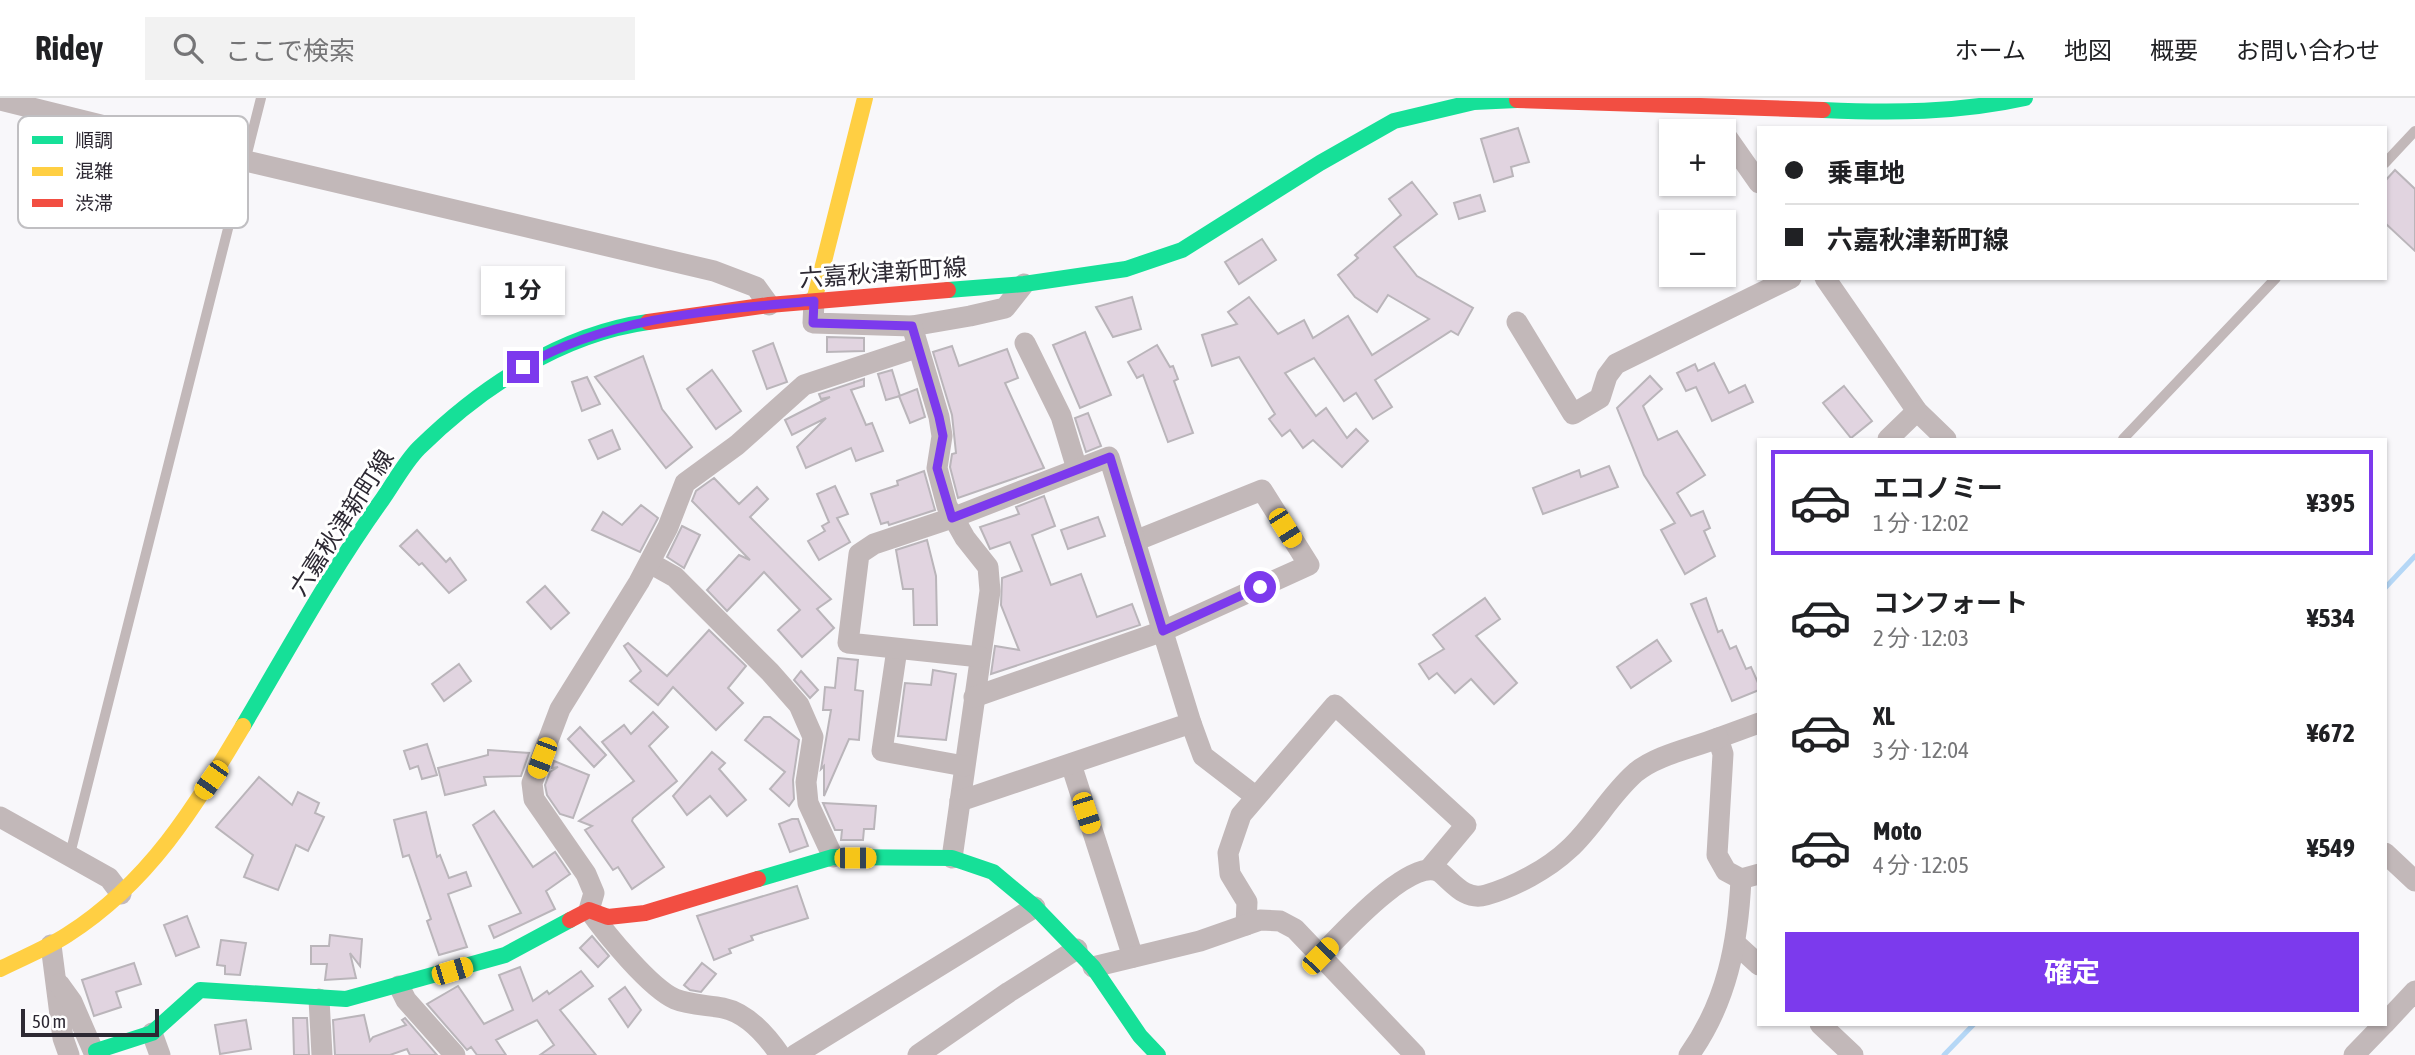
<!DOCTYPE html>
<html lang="ja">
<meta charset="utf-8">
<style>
body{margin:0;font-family:"Asap Condensed","Noto Sans JP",sans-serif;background:#f2f2f2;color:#202124;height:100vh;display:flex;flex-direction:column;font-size:26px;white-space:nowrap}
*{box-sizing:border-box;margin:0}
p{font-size:23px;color:#757577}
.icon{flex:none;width:38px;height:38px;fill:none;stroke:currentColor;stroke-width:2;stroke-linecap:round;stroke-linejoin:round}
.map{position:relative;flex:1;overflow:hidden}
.sheet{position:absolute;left:1757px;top:340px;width:630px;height:588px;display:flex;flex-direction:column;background:#fff;border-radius:0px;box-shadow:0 2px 5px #0004}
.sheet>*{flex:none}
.top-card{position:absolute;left:1757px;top:28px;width:630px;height:154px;border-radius:0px;box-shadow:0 2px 5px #0004;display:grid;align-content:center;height:154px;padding:0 28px;background:#fff}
.controls{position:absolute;left:1659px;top:21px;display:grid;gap:14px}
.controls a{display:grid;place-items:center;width:77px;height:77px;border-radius:0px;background:#fff;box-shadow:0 2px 5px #0004;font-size:35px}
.scale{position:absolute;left:21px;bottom:18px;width:138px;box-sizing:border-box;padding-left:7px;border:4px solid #2d2933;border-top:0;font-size:19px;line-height:24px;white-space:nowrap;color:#2d2933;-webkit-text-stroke:5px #fff;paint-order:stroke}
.end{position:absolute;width:32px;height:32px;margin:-16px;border:9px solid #7c3aed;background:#fff;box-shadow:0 0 0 4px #fff}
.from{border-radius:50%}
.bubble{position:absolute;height:49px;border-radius:0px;background:#fff;box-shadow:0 2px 5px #0004;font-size:23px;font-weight:700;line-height:49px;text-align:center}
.car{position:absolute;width:21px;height:42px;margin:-21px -10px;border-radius:9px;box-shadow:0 0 5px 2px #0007;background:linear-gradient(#f5c518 24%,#345 0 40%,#f5c518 0 76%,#345 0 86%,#f5c518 0)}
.top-card b{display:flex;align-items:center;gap:24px;height:66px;font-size:26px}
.top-card b+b{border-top:2px solid #e0e0e0}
.top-card i{width:18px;height:18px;background:#202124}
ul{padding:12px 0 0;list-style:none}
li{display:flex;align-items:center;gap:21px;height:105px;margin:0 14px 10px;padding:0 14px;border:4px solid transparent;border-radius:0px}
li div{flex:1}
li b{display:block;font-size:26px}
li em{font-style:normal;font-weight:700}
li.active{border-color:#7c3aed}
li>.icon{width:63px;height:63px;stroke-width:1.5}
.cta{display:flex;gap:14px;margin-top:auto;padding:14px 28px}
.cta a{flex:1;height:80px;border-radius:0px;background:#7c3aed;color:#fff;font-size:28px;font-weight:700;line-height:80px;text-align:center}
header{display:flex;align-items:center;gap:42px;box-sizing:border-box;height:98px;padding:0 35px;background:#fff;border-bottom:2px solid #e0e0e0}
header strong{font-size:33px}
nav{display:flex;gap:38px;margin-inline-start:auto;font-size:24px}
.search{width:490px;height:63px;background:#f2f2f2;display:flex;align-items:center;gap:18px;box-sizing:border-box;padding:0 24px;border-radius:0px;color:#757577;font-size:26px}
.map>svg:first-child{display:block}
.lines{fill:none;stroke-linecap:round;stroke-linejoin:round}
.stream{stroke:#b5d7f6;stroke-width:5}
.building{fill:#e1d4e0;stroke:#bab5ba;stroke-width:2}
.lane{stroke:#c2b8b9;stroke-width:10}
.street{stroke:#c2b8b9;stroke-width:21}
.fast{stroke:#16e098;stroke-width:16}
.slow{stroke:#ffcf43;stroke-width:16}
.jam{stroke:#f24e42;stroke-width:16}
.route{stroke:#7c3aed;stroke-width:9}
.labels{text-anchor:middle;stroke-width:6;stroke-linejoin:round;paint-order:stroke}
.street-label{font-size:24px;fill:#2d2933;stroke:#fff}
.key{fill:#fff;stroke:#c0bfc2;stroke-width:2}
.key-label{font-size:19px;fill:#2d2933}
</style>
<header>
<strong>Ridey</strong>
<div class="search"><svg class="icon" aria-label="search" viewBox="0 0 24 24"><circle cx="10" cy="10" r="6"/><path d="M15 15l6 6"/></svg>ここで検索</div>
<nav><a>ホーム</a><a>地図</a><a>概要</a><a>お問い合わせ</a></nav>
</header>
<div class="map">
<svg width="2415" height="957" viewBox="0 0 2415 957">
<rect width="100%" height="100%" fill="#f8f7fa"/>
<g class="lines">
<g class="stream">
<path d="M 2385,490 L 2415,458"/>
<path d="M 1944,957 L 1974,926"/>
</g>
</g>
<g class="building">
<path d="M 1518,30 L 1529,64 L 1511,69 L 1513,78 L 1494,84 L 1481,41 Z"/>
<path d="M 2395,72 L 2415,91 L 2415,153 L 2385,125 L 2385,83 Z"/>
<path d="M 1412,84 L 1437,116 L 1394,149 L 1417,178 L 1473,210 L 1458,237 L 1451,233 L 1375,282 L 1392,309 L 1373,321 L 1356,295 L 1344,303 L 1314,260 L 1285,275 L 1316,318 L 1326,310 L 1347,340 L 1356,331 L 1368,343 L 1342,369 L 1313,342 L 1303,350 L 1290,332 L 1282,338 L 1269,321 L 1275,316 L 1239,259 L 1212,268 L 1202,237 L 1237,226 L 1228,214 L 1249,199 L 1278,236 L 1304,222 L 1313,240 L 1348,218 L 1372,257 L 1429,221 L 1388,197 L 1377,214 L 1355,199 L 1338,177 L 1358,160 L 1355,157 L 1401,117 L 1389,101 Z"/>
<path d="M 1480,97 L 1485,113 L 1459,121 L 1454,105 Z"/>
<path d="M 1262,141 L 1276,162 L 1239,186 L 1225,164 Z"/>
<path d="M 1132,199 L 1141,231 L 1113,239 L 1096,209 Z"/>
<path d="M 1085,234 L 1111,297 L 1080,310 L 1053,247 Z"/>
<path d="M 827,239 L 864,240 L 864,253 L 827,254 Z"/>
<path d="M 773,245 L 787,284 L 767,291 L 753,253 Z"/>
<path d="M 1157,247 L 1170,269 L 1173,268 L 1178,281 L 1174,283 L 1193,335 L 1168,344 L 1143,277 L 1137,280 L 1128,264 Z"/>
<path d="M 952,248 L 959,268 L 1007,251 L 1018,280 L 1005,285 L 1044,370 L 958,400 L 950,369 L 952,356 L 956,355 L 952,317 L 933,254 Z"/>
<path d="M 643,258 L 662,311 L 692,349 L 666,370 L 595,279 Z"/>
<path d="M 1714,265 L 1729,295 L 1745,287 L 1753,304 L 1712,323 L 1696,289 L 1686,293 L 1677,275 L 1695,266 L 1698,273 Z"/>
<path d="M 712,272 L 741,313 L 716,331 L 687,291 Z"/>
<path d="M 892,272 L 900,298 L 886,302 L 878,276 Z"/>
<path d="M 1650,278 L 1662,291 L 1643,308 L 1658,342 L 1677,333 L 1705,377 L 1677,395 L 1691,418 L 1703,413 L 1710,430 L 1704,433 L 1715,458 L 1685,476 L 1661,432 L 1675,425 L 1644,377 L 1617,310 Z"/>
<path d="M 587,279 L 600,306 L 582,313 L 572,284 Z"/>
<path d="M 864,281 L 864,288 L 851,292 L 866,327 L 872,325 L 883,353 L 856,363 L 851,350 L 806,370 L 797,349 L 826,320 L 792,337 L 785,322 L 830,299 L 821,301 L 819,296 Z"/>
<path d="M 1844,288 L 1872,323 L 1851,340 L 1823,305 Z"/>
<path d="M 917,291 L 925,319 L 910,325 L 899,298 Z"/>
<path d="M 1088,315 L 1101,348 L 1086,354 L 1075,320 Z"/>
<path d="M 612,332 L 620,351 L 598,361 L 589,342 Z"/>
<path d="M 1609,368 L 1618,389 L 1543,416 L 1533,390 L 1579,372 L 1581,379 Z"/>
<path d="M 924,373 L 935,412 L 889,427 L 888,424 L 881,426 L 871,396 L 898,387 L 897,383 Z"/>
<path d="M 714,380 L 739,406 L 757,389 L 768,401 L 750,419 L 831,501 L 817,511 L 834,530 L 802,559 L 778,532 L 800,512 L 764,474 L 727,513 L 707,492 L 739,457 L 750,462 L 692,403 L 696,393 Z"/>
<path d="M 835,388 L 848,416 L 837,420 L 850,444 L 819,462 L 808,443 L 825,433 L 822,428 L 829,424 L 817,396 Z"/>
<path d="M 1044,398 L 1055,428 L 1032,437 L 1051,487 L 1081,476 L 1097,519 L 1132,506 L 1140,527 L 991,576 L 995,548 L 1019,552 L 1001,507 L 1002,480 L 1022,473 L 1010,444 L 990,451 L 980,429 L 1019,416 L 1016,409 Z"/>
<path d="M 641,407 L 658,420 L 640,454 L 592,432 L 603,414 L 622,427 Z"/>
<path d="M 1098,419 L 1105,438 L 1068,451 L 1061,432 Z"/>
<path d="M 682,428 L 700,437 L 684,470 L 667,459 Z"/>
<path d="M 417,432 L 446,464 L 450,460 L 466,482 L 449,495 L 422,465 L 419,467 L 400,448 Z"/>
<path d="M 927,442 L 936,478 L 937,527 L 914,527 L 913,491 L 903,491 L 896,452 Z"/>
<path d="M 545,488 L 569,515 L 551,531 L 527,504 Z"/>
<path d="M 1485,500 L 1500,521 L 1476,538 L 1517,585 L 1494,606 L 1471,581 L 1455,595 L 1437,575 L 1429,581 L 1419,566 L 1444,551 L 1433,537 Z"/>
<path d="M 1706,500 L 1718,534 L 1722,532 L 1730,551 L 1736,548 L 1746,571 L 1751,569 L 1759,587 L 1759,592 L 1732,603 L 1691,506 Z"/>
<path d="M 709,532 L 746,568 L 728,590 L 743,605 L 716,632 L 673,589 L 658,607 L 630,583 L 641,573 L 624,548 L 628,545 L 667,578 Z"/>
<path d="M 1657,542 L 1671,563 L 1631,590 L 1617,569 Z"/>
<path d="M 838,560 L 858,562 L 855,592 L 863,593 L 859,642 L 849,641 L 824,698 L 824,668 L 821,671 L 831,612 L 823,612 L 825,589 L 835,590 Z"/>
<path d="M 459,566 L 471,583 L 444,603 L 432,586 Z"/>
<path d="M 933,572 L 956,576 L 946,642 L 898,638 L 905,585 L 931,587 Z"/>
<path d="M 801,573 L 818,592 L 810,600 L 794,582 Z"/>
<path d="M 653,614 L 668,629 L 649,648 L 677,683 L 633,720 L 632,723 L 664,769 L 632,791 L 618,769 L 613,772 L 585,732 L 592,728 L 579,723 L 634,683 L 602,644 L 624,627 L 631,636 Z"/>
<path d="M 764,619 L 770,619 L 799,642 L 793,682 L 794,701 L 789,708 L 770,691 L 785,674 L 745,642 Z"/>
<path d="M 580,629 L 606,657 L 594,669 L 568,641 Z"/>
<path d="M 427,646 L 437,677 L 422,681 L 418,668 L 410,671 L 404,653 Z"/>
<path d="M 488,652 L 529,655 L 521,678 L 484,679 L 486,687 L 445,697 L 438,670 L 488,657 Z"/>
<path d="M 712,654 L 725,665 L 719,671 L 746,702 L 727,718 L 710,698 L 687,717 L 673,698 Z"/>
<path d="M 554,663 L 589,677 L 573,720 L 560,716 L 547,697 L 545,687 L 550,674 L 558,669 L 552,670 Z"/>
<path d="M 259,679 L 292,707 L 298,694 L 319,705 L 315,715 L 324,719 L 308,753 L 296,747 L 278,792 L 244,779 L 253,757 L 216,729 Z"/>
<path d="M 823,705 L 876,708 L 874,731 L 864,731 L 863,742 L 841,742 L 842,732 L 835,732 Z"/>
<path d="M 494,713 L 533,769 L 555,754 L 570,776 L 546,793 L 555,811 L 494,840 L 489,828 L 521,815 L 473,727 Z"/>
<path d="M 426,714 L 437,759 L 440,757 L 449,780 L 466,774 L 471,788 L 448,796 L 467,849 L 439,857 L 427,823 L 431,821 L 409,757 L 403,759 L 394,722 Z"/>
<path d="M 792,721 L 798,721 L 808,748 L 790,754 L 779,726 Z"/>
<path d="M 797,788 L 808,820 L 751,838 L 753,842 L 729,851 L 731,855 L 714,862 L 697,818 Z"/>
<path d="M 187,818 L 199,849 L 176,858 L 164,827 Z"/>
<path d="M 330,837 L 362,841 L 360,868 L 350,855 L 356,880 L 325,882 L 327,866 L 311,866 L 311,848 L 329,848 Z"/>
<path d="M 592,838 L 609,858 L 598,869 L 580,850 Z"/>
<path d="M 221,842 L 246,845 L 240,877 L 225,876 L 225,868 L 217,867 Z"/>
<path d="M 134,865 L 141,886 L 116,894 L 121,909 L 94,918 L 82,882 Z"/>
<path d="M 702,865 L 716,876 L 701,894 L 690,892 L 684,887 Z"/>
<path d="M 520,869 L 533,903 L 547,893 L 549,896 L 581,873 L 593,888 L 560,912 L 596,957 L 540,957 L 554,947 L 537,922 L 496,942 L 506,957 L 477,957 L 471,949 L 467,952 L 427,906 L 458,888 L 484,926 L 513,912 L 499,877 Z"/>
<path d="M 625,889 L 641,912 L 628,929 L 609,901 Z"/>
<path d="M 364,917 L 370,943 L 373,939 L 406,927 L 402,922 L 405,920 L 437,957 L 410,957 L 407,951 L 390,957 L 335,957 L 333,922 Z"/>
<path d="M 293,920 L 307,920 L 309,957 L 294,957 Z"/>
<path d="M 246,922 L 251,951 L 220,956 L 215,927 Z"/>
</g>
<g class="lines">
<g class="lane">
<path d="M 2385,65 L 2415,33"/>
<path d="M 2123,341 L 2276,180"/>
<path d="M 70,756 L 261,0"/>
</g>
<g class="street">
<path d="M 0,2 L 246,63 L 714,173 L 756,189 L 769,207"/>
<path d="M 1724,35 L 1759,85"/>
<path d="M 1825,180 L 1917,313 L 1946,341"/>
<path d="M 814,203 L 813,225 L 912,228 L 970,218 L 1005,210 L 1024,186"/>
<path d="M 1517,224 L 1573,316 L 1600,300 L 1607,278 L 1616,266 L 1791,180"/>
<path d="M 912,228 L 939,319 L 942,338 L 937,370 L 947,408 L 965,440 L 988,469 L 990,493 L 952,760"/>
<path d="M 1025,245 L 1061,318 L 1077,371"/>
<path d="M 1888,341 L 1917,313"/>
<path d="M 650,465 L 675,479 L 770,574 L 799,607 L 813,639 L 806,684 L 808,705 L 833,759"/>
<path d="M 897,551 L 882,653 L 964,668"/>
<path d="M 974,599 L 1163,533 L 1309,467 L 1262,392 L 1135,443"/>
<path d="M 1191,625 L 1203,658 L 1255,698"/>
<path d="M 1071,666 L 1133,859"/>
<path d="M 960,703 L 1191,625 L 1109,359 L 952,420 L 874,446 L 859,456 L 848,545 L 980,559"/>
<path d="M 0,719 L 109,780 L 121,796"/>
<path d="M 2385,755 L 2415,783"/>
<path d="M 1741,781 L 1726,773 L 1717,757 L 1723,656 L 1718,640 L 1759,625"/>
<path d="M 1246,827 L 1247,804 L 1230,776 L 1228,755 L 1241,717 L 1335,607 L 1466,727 L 1430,770"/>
<path d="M 1736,846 L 1759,867"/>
<path d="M 51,847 L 63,940 L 69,957"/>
<path d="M 1320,858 C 1338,840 1414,754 1441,775 C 1454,786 1466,803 1486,797 C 1514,789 1548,771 1569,751 C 1594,728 1609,698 1635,675 C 1656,657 1693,650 1718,640"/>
<path d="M 1093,869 L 1200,843 L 1260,822 L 1280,823 L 1295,831 L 1415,957"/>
<path d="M 59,886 L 72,904 L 95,957"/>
<path d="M 399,888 L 406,902 L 455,957"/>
<path d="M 319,901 L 322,957"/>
<path d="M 2385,925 L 2415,893"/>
<path d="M 1820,926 L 1853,957"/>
<path d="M 152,935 L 160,957"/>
<path d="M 780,957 C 767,938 747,915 723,910 C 708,907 689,907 675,901 C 650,890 606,836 589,812 L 594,795 L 586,776 L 534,701 L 532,685 L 560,611 L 639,484 L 668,429 L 685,385 L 737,347 L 804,287 L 916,250"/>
<path d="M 795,957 L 1035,809"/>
<path d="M 918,957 L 1009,894 L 1077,851"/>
<path d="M 1689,957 C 1727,904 1738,845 1741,781 L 1759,776"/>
<path d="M 2354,957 L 2384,926"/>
</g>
<g class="fast">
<path d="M 1823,12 C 1891,15 1958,15 2025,0"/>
<path d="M 948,192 L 1024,186 L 1126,171 L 1182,152 L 1320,65 L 1394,23 L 1474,4 L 1517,2"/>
<path d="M 243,628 C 288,552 331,473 382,402 C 394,385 405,364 419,350 C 481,289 561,236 648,224"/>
<path d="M 758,781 L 833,759 L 952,760 L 993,774 L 1035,809 L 1093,869 L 1140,938 L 1158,957"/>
<path d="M 96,953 L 152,935 L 200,892 L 346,901 L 505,857 L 570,822"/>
</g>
<g class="slow">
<path d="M 814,203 L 865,0"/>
<path d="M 0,871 C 22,860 47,850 67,837 C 150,784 194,710 243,628"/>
</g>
<g class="jam">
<path d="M 1517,2 L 1823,12"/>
<path d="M 648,224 L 769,207 L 948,192"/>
<path d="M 570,822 L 589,812 L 608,819 L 645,815 L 758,781"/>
</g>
</g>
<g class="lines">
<path class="route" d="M 523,269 C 609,218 717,212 814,203 L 813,225 L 912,228 L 939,319 L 943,338 L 937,370 L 952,420 L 1110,359 L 1163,533 L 1260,489"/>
</g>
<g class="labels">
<g class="street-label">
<text transform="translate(883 175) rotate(-4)" y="8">六嘉秋津新町線</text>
<text transform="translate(342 425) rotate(-57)" y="8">六嘉秋津新町線</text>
</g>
</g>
<rect x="18" y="18" width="230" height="112" rx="10" class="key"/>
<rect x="32" y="38" width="31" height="8" fill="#16e098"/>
<rect x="32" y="69" width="31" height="9" fill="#ffcf43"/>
<rect x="32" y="101" width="31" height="8" fill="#f24e42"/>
<g class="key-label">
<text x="75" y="49">順調</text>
<text x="75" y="80">混雑</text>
<text x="75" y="112">渋滞</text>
</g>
</svg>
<div class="controls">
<a>+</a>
<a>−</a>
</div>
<div class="scale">50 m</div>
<i class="end from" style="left:1260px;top:489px"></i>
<i class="end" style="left:523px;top:269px"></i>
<div class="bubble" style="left:481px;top:168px;width:84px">1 分</div>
<i class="car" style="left:1285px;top:430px;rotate:148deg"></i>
<i class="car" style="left:542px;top:660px;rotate:201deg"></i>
<i class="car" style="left:211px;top:682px;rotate:215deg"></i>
<i class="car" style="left:1086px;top:715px;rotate:162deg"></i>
<i class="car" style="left:855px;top:760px;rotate:90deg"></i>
<i class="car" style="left:1320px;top:858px;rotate:44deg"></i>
<i class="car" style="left:452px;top:873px;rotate:73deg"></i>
<div class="top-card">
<b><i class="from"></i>乗車地</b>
<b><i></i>六嘉秋津新町線</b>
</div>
<section class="sheet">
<ul>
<li class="active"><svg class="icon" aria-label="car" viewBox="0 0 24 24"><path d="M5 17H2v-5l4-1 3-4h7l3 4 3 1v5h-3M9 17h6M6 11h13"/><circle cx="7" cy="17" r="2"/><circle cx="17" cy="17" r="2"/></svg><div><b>エコノミー</b><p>1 分 · 12:02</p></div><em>¥395</em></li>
<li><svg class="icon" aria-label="car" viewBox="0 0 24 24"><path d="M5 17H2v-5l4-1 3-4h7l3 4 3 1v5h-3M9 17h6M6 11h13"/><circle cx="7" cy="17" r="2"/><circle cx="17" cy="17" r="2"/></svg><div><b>コンフォート</b><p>2 分 · 12:03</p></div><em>¥534</em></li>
<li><svg class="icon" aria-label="car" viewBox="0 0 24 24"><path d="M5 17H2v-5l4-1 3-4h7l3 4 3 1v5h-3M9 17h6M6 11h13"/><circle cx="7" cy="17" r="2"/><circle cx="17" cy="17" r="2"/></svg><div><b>XL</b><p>3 分 · 12:04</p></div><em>¥672</em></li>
<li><svg class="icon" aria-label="car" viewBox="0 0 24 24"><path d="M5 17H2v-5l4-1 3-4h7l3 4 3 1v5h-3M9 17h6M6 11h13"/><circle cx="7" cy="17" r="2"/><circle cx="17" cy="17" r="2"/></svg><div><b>Moto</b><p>4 分 · 12:05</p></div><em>¥549</em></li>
</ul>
<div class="cta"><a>確定</a></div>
</section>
</div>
